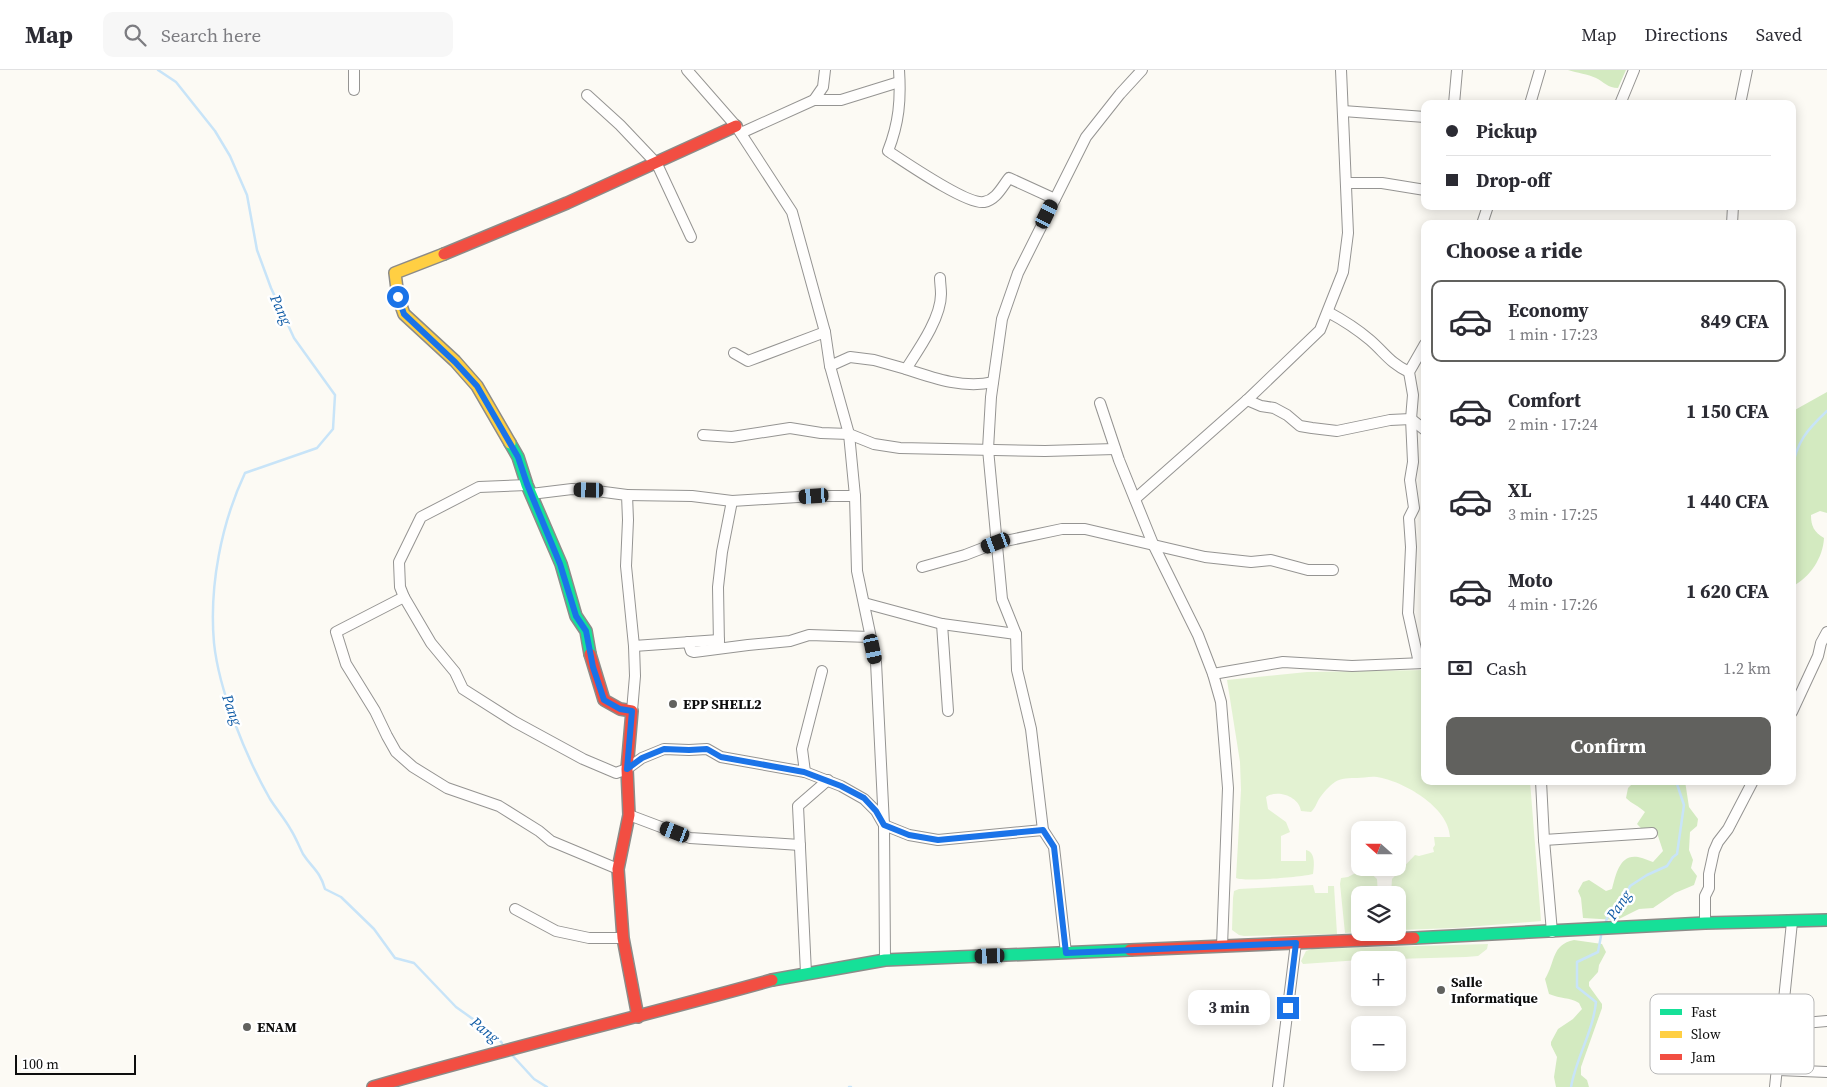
<!DOCTYPE html>
<meta charset="utf-8">
<style>
body{margin:0;font-family:"Source Serif 4",serif;background:#f7f7f7;color:#2b2b33;height:100vh;display:flex;flex-direction:column;font-size:19px;white-space:nowrap}
*{box-sizing:border-box;margin:0}
p{font-size:16px;color:#7c7c81}
.icon{flex:none;width:28px;height:28px;fill:none;stroke:currentColor;stroke-width:2;stroke-linecap:round;stroke-linejoin:round}
.map{position:relative;flex:1;overflow:hidden}
.details{position:absolute;left:1421px;top:150px;width:375px;height:565px;display:flex;flex-direction:column;background:#fff;border-radius:10px;box-shadow:0 2px 12px #0003}
.details>*{flex:none}
.top-card{position:absolute;left:1421px;top:30px;width:375px;height:110px;border-radius:10px;box-shadow:0 2px 12px #0003;display:grid;align-content:center;height:110px;padding:0 25px;background:#fff}
.needle{width:32px;rotate:291deg}
.fabs{position:absolute;left:1351px;top:751px;display:grid;gap:10px}
.fabs a{display:grid;place-items:center;width:55px;height:55px;border-radius:10px;background:#fff;box-shadow:0 2px 12px #0003;font-size:25px}
.scale{position:absolute;left:15px;bottom:12px;width:121px;box-sizing:border-box;padding-left:5px;border:2px solid #0e0e0e;border-top:0;font-size:14px;line-height:18px;white-space:nowrap;color:#0e0e0e;-webkit-text-stroke:4px #fff;paint-order:stroke}
.end{position:absolute;width:22px;height:22px;margin:-11px;border:6px solid #1a73e8;background:#fff;box-shadow:0 0 0 2px #fff}
.from{border-radius:50%}
.bubble{position:absolute;height:35px;border-radius:10px;background:#fff;box-shadow:0 2px 12px #0003;font-size:16px;font-weight:700;line-height:35px;text-align:center}
.car{position:absolute;width:15px;height:30px;margin:-15px -8px;border-radius:6px;box-shadow:0 0 4px 1px #0007;background:linear-gradient(#222 24%,#8ab4d8 0 40%,#222 0 76%,#8ab4d8 0 86%,#222 0)}
.top-card b{display:flex;align-items:center;gap:18px;height:48px;font-size:19px}
.top-card b+b{border-top:1px solid #e1e1e2}
.top-card i{width:12px;height:12px;background:#2b2b33}
ul{padding:0;list-style:none}
li{display:flex;align-items:center;gap:15px;height:82px;margin:0 10px 8px;padding:0 15px;border:2px solid transparent;border-radius:10px}
li div{flex:1}
li b{display:block;font-size:19px}
li em{font-style:normal;font-weight:700}
li.on{border-color:#61615e}
li>.icon{width:45px;height:45px;stroke-width:1.5}
h2{padding:0 25px;font-size:22px;line-height:60px}
.pay{display:flex;align-items:center;gap:12px;height:55px;padding:0 25px;font-size:19px}
.pay p{margin-inline-start:auto}
.cta{display:flex;gap:10px;margin-top:auto;padding:10px 25px}
.cta a{flex:1;height:58px;border-radius:10px;background:#61615e;color:#fff;font-size:20px;font-weight:700;line-height:58px;text-align:center}
header{display:flex;align-items:center;gap:30px;box-sizing:border-box;height:70px;padding:0 25px;background:#fff;border-bottom:1px solid #e1e1e2}
header strong{font-size:24px}
nav{display:flex;gap:28px;margin-inline-start:auto;font-size:18px}
.search{width:350px;height:45px;background:#f7f7f7;display:flex;align-items:center;gap:12px;box-sizing:border-box;padding:0 18px;border-radius:10px;color:#7c7c81;font-size:19px}
.map>svg:first-child{display:block}
.green{fill:#e3f2d2}
.forest{fill:#d3eac0}
.lines{fill:none;stroke-linecap:round;stroke-linejoin:round}
.stream{stroke:#c8e4f8;stroke-width:2.5}
.street-casing{stroke:#959492;stroke-width:12}
.fast-casing{stroke:#8c8b88;stroke-width:14}
.slow-casing{stroke:#8c8b88;stroke-width:14}
.jam-casing{stroke:#8c8b88;stroke-width:14}
.street{stroke:#fffefd;stroke-width:10}
.fast{stroke:#16e098;stroke-width:11}
.slow{stroke:#ffcf43;stroke-width:11}
.jam{stroke:#f24e42;stroke-width:11}
.route{stroke:#1a73e8;stroke-width:6}
.poi-dot{fill:#61615e;stroke:#fff;stroke-width:2}
.labels{text-anchor:middle;stroke-width:5;stroke-linejoin:round;paint-order:stroke}
.poi-label{font-size:14px;font-weight:bold;fill:#0e0e0e;stroke:#fff;text-anchor:start}
.water-label{font-size:15px;font-style:italic;fill:#115ca6;stroke:#fff}
.key{fill:#fff;stroke:#b7b7b7;stroke-width:1}
.key-label{font-size:14px;fill:#0e0e0e}
</style>
<header>
<strong>Map</strong>
<div class="search"><svg class="icon" aria-label="search" viewBox="0 0 24 24"><circle cx="10" cy="10" r="6"/><path d="M15 15l6 6"/></svg>Search here</div>
<nav><a>Map</a><a>Directions</a><a>Saved</a></nav>
</header>
<div class="map">
<svg width="1827" height="1017" viewBox="0 0 1827 1017">
<rect width="100%" height="100%" fill="#fcfaf4"/>
<g class="green">
<path d="M 1425,600 L 1425,711 L 1530,711 L 1541,851 L 1455,858 L 1398,860 L 1398,825 L 1391,825 L 1392,809 L 1415,785 L 1419,786 L 1434,782 L 1433,778 L 1435,775 L 1434,767 L 1450,767 C 1449,737 1403,711 1377,707 C 1370,706 1363,708 1357,708 C 1351,708 1340,708 1335,712 C 1330,715 1322,724 1319,729 C 1316,734 1316,737 1311,742 L 1301,741 C 1299,726 1277,719 1266,727 L 1268,739 L 1286,752 L 1290,762 L 1281,766 L 1281,791 L 1306,791 L 1306,780 C 1316,782 1314,796 1313,804 C 1303,807 1243,812 1236,808 L 1241,720 L 1240,692 L 1227,610 L 1307,602 Z"/>
<path d="M 1365,798 L 1377,809 L 1378,825 L 1360,825 L 1360,862 L 1345,863 L 1340,814 L 1341,808 L 1348,807 Z"/>
<path d="M 1313,815 L 1315,823 L 1328,823 L 1328,816 L 1334,816 L 1337,864 L 1244,866 L 1239,865 L 1232,860 L 1233,828 L 1234,821 L 1239,819 Z"/>
<path d="M 1488,874 L 1487,879 L 1478,886 L 1466,887 L 1360,890 L 1303,894 L 1301,891 L 1306,881 L 1312,879 Z"/>
</g>
<g class="forest">
<path d="M 1568,0 L 1626,0 L 1618,18 C 1608,18 1604,12 1596,8 C 1588,4 1577,3 1568,0 Z"/>
<path d="M 1827,322 L 1827,443 L 1820,441 L 1811,445 C 1811,456 1814,462 1824,468 C 1823,488 1810,507 1793,516 L 1793,341 Z"/>
<path d="M 1635,711 L 1685,711 L 1689,737 L 1698,749 L 1697,756 L 1690,762 L 1689,780 L 1693,790 L 1691,798 L 1697,806 L 1694,815 L 1675,823 L 1653,838 L 1639,839 L 1617,850 L 1583,848 L 1581,828 L 1578,821 L 1583,812 L 1589,810 L 1606,821 L 1612,819 C 1616,804 1620,781 1642,788 C 1646,789 1649,791 1653,792 L 1663,781 L 1656,760 L 1642,759 L 1637,754 L 1645,742 C 1639,736 1632,734 1626,728 L 1628,718 Z"/>
<path d="M 1574,870 L 1602,874 L 1606,882 L 1599,895 L 1598,902 L 1589,912 L 1589,916 L 1602,934 L 1602,938 L 1581,997 L 1581,1005 L 1587,1010 L 1589,1017 L 1556,1017 L 1554,1007 L 1557,987 L 1551,975 L 1551,972 L 1558,959 L 1573,949 L 1582,939 L 1579,933 C 1569,927 1561,929 1549,924 L 1545,909 C 1556,891 1551,875 1574,870 Z"/>
</g>
<g class="lines">
<g class="stream">
<path d="M 158,0 L 176,12 L 215,61 L 230,86 L 247,125 L 257,180 L 271,218 L 294,268 L 335,325 L 333,359 L 317,378 L 245,403 C 221,454 209,517 214,573 C 219,621 246,687 270,729 C 277,740 285,749 291,760 C 296,768 299,776 303,784 C 312,798 320,801 325,819 L 341,827 L 374,859 L 395,888 L 414,893 L 456,937 L 494,964 L 502,973"/>
<path d="M 1792,399 C 1797,371 1807,360 1827,341"/>
<path d="M 1606,851 L 1608,846 L 1623,832 L 1630,816 L 1647,805 L 1667,796 L 1673,787 L 1677,784 L 1684,735 L 1676,711"/>
<path d="M 512,985 L 534,1009 L 547,1017"/>
<path d="M 849,1017 L 851,1017"/>
<path d="M 1571,1017 C 1576,988 1593,962 1596,932 L 1577,917 L 1577,892 L 1598,882 L 1601,866"/>
</g>
<defs>
<g id="street">
<path d="M 687,0 L 736,56 L 792,142 L 825,262 L 830,296 L 849,364 L 855,426 L 857,501 L 876,592 L 884,755 L 885,890"/>
<path d="M 899,0 C 901,30 899,53 888,81 C 905,92 967,135 984,132 C 996,130 1002,117 1009,108 L 1055,129"/>
<path d="M 354,20 L 354,0"/>
<path d="M 587,25 L 620,55 L 657,94 L 691,167"/>
<path d="M 814,30 L 841,30 L 899,12"/>
<path d="M 1454,34 L 1457,0"/>
<path d="M 1530,34 L 1540,0"/>
<path d="M 1620,34 L 1634,0"/>
<path d="M 1740,34 L 1747,0"/>
<path d="M 1343,41 L 1425,47"/>
<path d="M 741,63 L 814,30 L 823,17 L 825,0"/>
<path d="M 1346,113 L 1382,113 L 1425,120"/>
<path d="M 1482,154 L 1488,136"/>
<path d="M 1732,154 L 1733,136"/>
<path d="M 1328,242 C 1343,250 1357,259 1370,270 C 1385,283 1390,293 1409,302"/>
<path d="M 734,283 L 748,291 L 825,262"/>
<path d="M 830,296 L 850,287 L 874,290 L 906,299 C 919,279 941,248 941,224 C 941,218 940,213 940,208"/>
<path d="M 906,299 C 933,308 964,319 993,312"/>
<path d="M 1247,330 L 1261,336 L 1274,338 L 1287,345 L 1300,356 L 1312,358 L 1337,361 L 1390,350 L 1411,349 L 1425,360"/>
<path d="M 1100,333 L 1119,390 L 1153,474 L 1198,565 L 1213,604 L 1221,632 L 1228,718 L 1222,876"/>
<path d="M 703,365 L 732,367 L 790,358 L 821,363 L 849,364 L 874,374 L 900,378 L 1045,381 L 1115,379"/>
<path d="M 527,415 L 479,417 L 421,447 L 399,492 L 400,517 L 404,527 L 431,573 L 455,602 L 463,619 L 515,652 L 583,689 L 616,703 L 627,699 L 642,688 L 664,679 L 689,680 L 707,679 L 721,687 L 805,702 L 841,716 L 864,729 L 876,741 L 884,755 L 909,765 L 938,770 L 1043,760"/>
<path d="M 531,424 L 572,419 L 589,420 L 627,425 L 628,450 L 626,496 L 634,576 L 719,570"/>
<path d="M 627,425 L 692,426 L 732,431 L 814,426 L 855,426"/>
<path d="M 1135,429 L 1247,330 L 1320,260 L 1343,202 L 1348,163 L 1341,0"/>
<path d="M 922,497 L 965,485 L 996,473 L 1062,459 L 1085,459 L 1205,487 L 1251,492 L 1271,490 L 1308,500 L 1333,500"/>
<path d="M 404,527 L 336,562 L 346,594 L 375,641 L 387,666 L 396,682 L 413,697 L 447,718 L 499,736 L 539,761 L 551,771 L 618,799"/>
<path d="M 864,533 L 942,554 L 1016,564"/>
<path d="M 942,554 L 948,641"/>
<path d="M 688,572 L 691,581 L 694,582 L 748,575 L 790,571 L 809,565 L 870,567"/>
<path d="M 719,575 L 718,517 L 722,482 L 732,431"/>
<path d="M 1419,593 L 1408,543 L 1411,477 L 1409,448 L 1414,438 L 1410,410 L 1413,392 L 1411,349 L 1413,325 L 1409,302 L 1425,274"/>
<path d="M 1213,604 L 1283,592 L 1352,596 L 1424,593"/>
<path d="M 632,641 L 635,606 L 634,576"/>
<path d="M 1792,642 L 1818,586 L 1821,573 L 1827,562"/>
<path d="M 805,702 L 802,679 L 822,601"/>
<path d="M 1541,711 L 1544,770 L 1552,862"/>
<path d="M 629,745 L 690,768 L 800,775"/>
<path d="M 1544,770 L 1652,763"/>
<path d="M 515,839 L 556,861 L 589,868 L 623,868"/>
<path d="M 1705,853 L 1705,826 L 1709,818 L 1709,804 L 1714,781 L 1718,772 L 1728,759 L 1753,711"/>
<path d="M 1066,883 L 1054,777 L 1043,760 L 1031,659 L 1017,600 L 1016,564 L 1002,529 L 988,379 L 991,327 L 1002,249 L 1018,203 L 1086,67 L 1120,24 L 1142,0"/>
<path d="M 806,903 L 798,736 L 828,710"/>
<path d="M 1782,946 L 1804,953 L 1827,951"/>
<path d="M 1776,1000 L 1827,1002"/>
<path d="M 1278,1017 L 1296,873"/>
<path d="M 1775,1017 L 1792,852"/>
</g>
<g id="fast">
<path d="M 510,373 L 518,387 L 527,415 L 561,494 L 576,546 L 586,561 L 590,584"/>
<path d="M 1414,868 L 1705,853 L 1827,850"/>
<path d="M 772,910 L 885,890 L 1130,880"/>
</g>
<path id="slow" d="M 444,184 L 395,203 L 398,227 L 404,244 L 455,291 L 477,316 L 510,373"/>
<g id="jam">
<path d="M 444,184 L 567,133 L 736,56"/>
<path d="M 590,584 L 604,630 L 620,639 L 632,641 L 627,699 L 629,745 L 618,799 L 623,868 L 638,947"/>
<path d="M 1130,880 L 1414,868"/>
<path d="M 373,1017 C 505,979 639,947 772,910"/>
</g>
</defs>
<use href="#street" class="street-casing"/>
<use href="#fast" class="fast-casing"/>
<use href="#slow" class="slow-casing"/>
<use href="#jam" class="jam-casing"/>
<use href="#street" class="street"/>
<use href="#fast" class="fast"/>
<use href="#slow" class="slow"/>
<use href="#jam" class="jam"/>
</g>
<g class="lines">
<path class="route" d="M 398,227 L 404,244 L 455,292 L 477,316 L 518,387 L 527,414 L 560,494 L 576,546 L 586,561 L 593,597 L 604,630 L 620,639 L 632,641 L 627,699 L 642,688 L 664,679 L 689,680 L 707,679 L 721,687 L 804,702 L 841,716 L 864,728 L 876,741 L 884,755 L 909,765 L 938,770 L 1043,760 L 1054,777 L 1066,883 L 1296,873 L 1288,938"/>
</g>
<g class="poi-dot">
<circle cx="673" cy="634" r="5"/>
<circle cx="1441" cy="920" r="5"/>
<circle cx="247" cy="957" r="5"/>
</g>
<g class="labels">
<g class="poi-label">
<text x="683" y="639">EPP SHELL2</text>
<text x="1451" y="917">Salle<tspan x="1451" dy="16">Informatique</tspan></text>
<text x="257" y="962">ENAM</text>
</g>
<g class="water-label">
<text transform="translate(281 240) rotate(65)" y="5">Pang</text>
<text transform="translate(232 640) rotate(70)" y="5">Pang</text>
<text transform="translate(1619 835) rotate(-56)" y="5">Pang</text>
<text transform="translate(485 960) rotate(39)" y="5">Pang</text>
</g>
</g>
<rect x="1650" y="924" width="164" height="80" rx="8" class="key"/>
<rect x="1660" y="939" width="22" height="6" fill="#16e098"/>
<rect x="1660" y="961" width="22" height="7" fill="#ffcf43"/>
<rect x="1660" y="984" width="22" height="6" fill="#f24e42"/>
<g class="key-label">
<text x="1691" y="947">Fast</text>
<text x="1691" y="969">Slow</text>
<text x="1691" y="992">Jam</text>
</g>
</svg>
<div class="fabs">
<a><svg class="needle" viewBox="-14 -14 28 28"><path d="M0-13l5 13h-10z" fill="#e53935"/><path d="M0 13l5-13h-10z" fill="#7c7c81"/></svg></a>
<a><svg class="icon" aria-label="layers" viewBox="0 0 24 24"><path d="M12 4l9 5-9 5-9-5zM3 14l9 5 9-5"/></svg></a>
<a>+</a>
<a>−</a>
</div>
<div class="scale">100 m</div>
<i class="end from" style="left:398px;top:227px"></i>
<i class="end" style="left:1288px;top:938px"></i>
<div class="bubble" style="left:1188px;top:920px;width:82px">3 min</div>
<i class="car" style="left:1047px;top:144px;rotate:26deg"></i>
<i class="car" style="left:589px;top:420px;rotate:271deg"></i>
<i class="car" style="left:814px;top:426px;rotate:266deg"></i>
<i class="car" style="left:996px;top:473px;rotate:249deg"></i>
<i class="car" style="left:873px;top:579px;rotate:168deg"></i>
<i class="car" style="left:675px;top:762px;rotate:291deg"></i>
<i class="car" style="left:990px;top:886px;rotate:268deg"></i>
<div class="top-card">
<b><i class="from"></i>Pickup</b>
<b><i></i>Drop-off</b>
</div>
<section class="details">
<h2>Choose a ride</h2>
<ul>
<li class="on"><svg class="icon" aria-label="car" viewBox="0 0 24 24"><path d="M5 17H2v-5l4-1 3-4h7l3 4 3 1v5h-3M9 17h6M6 11h13"/><circle cx="7" cy="17" r="2"/><circle cx="17" cy="17" r="2"/></svg><div><b>Economy</b><p>1 min · 17:23</p></div><em>849 CFA</em></li>
<li><svg class="icon" aria-label="car" viewBox="0 0 24 24"><path d="M5 17H2v-5l4-1 3-4h7l3 4 3 1v5h-3M9 17h6M6 11h13"/><circle cx="7" cy="17" r="2"/><circle cx="17" cy="17" r="2"/></svg><div><b>Comfort</b><p>2 min · 17:24</p></div><em>1 150 CFA</em></li>
<li><svg class="icon" aria-label="car" viewBox="0 0 24 24"><path d="M5 17H2v-5l4-1 3-4h7l3 4 3 1v5h-3M9 17h6M6 11h13"/><circle cx="7" cy="17" r="2"/><circle cx="17" cy="17" r="2"/></svg><div><b>XL</b><p>3 min · 17:25</p></div><em>1 440 CFA</em></li>
<li><svg class="icon" aria-label="car" viewBox="0 0 24 24"><path d="M5 17H2v-5l4-1 3-4h7l3 4 3 1v5h-3M9 17h6M6 11h13"/><circle cx="7" cy="17" r="2"/><circle cx="17" cy="17" r="2"/></svg><div><b>Moto</b><p>4 min · 17:26</p></div><em>1 620 CFA</em></li>
</ul>
<div class="pay"><svg class="icon" aria-label="cash" viewBox="0 0 24 24"><path d="M3 7h18v10H3z"/><circle cx="12" cy="12" r="2"/></svg>Cash<p>1.2 km</p></div>
<div class="cta"><a>Confirm</a></div>
</section>
</div>
